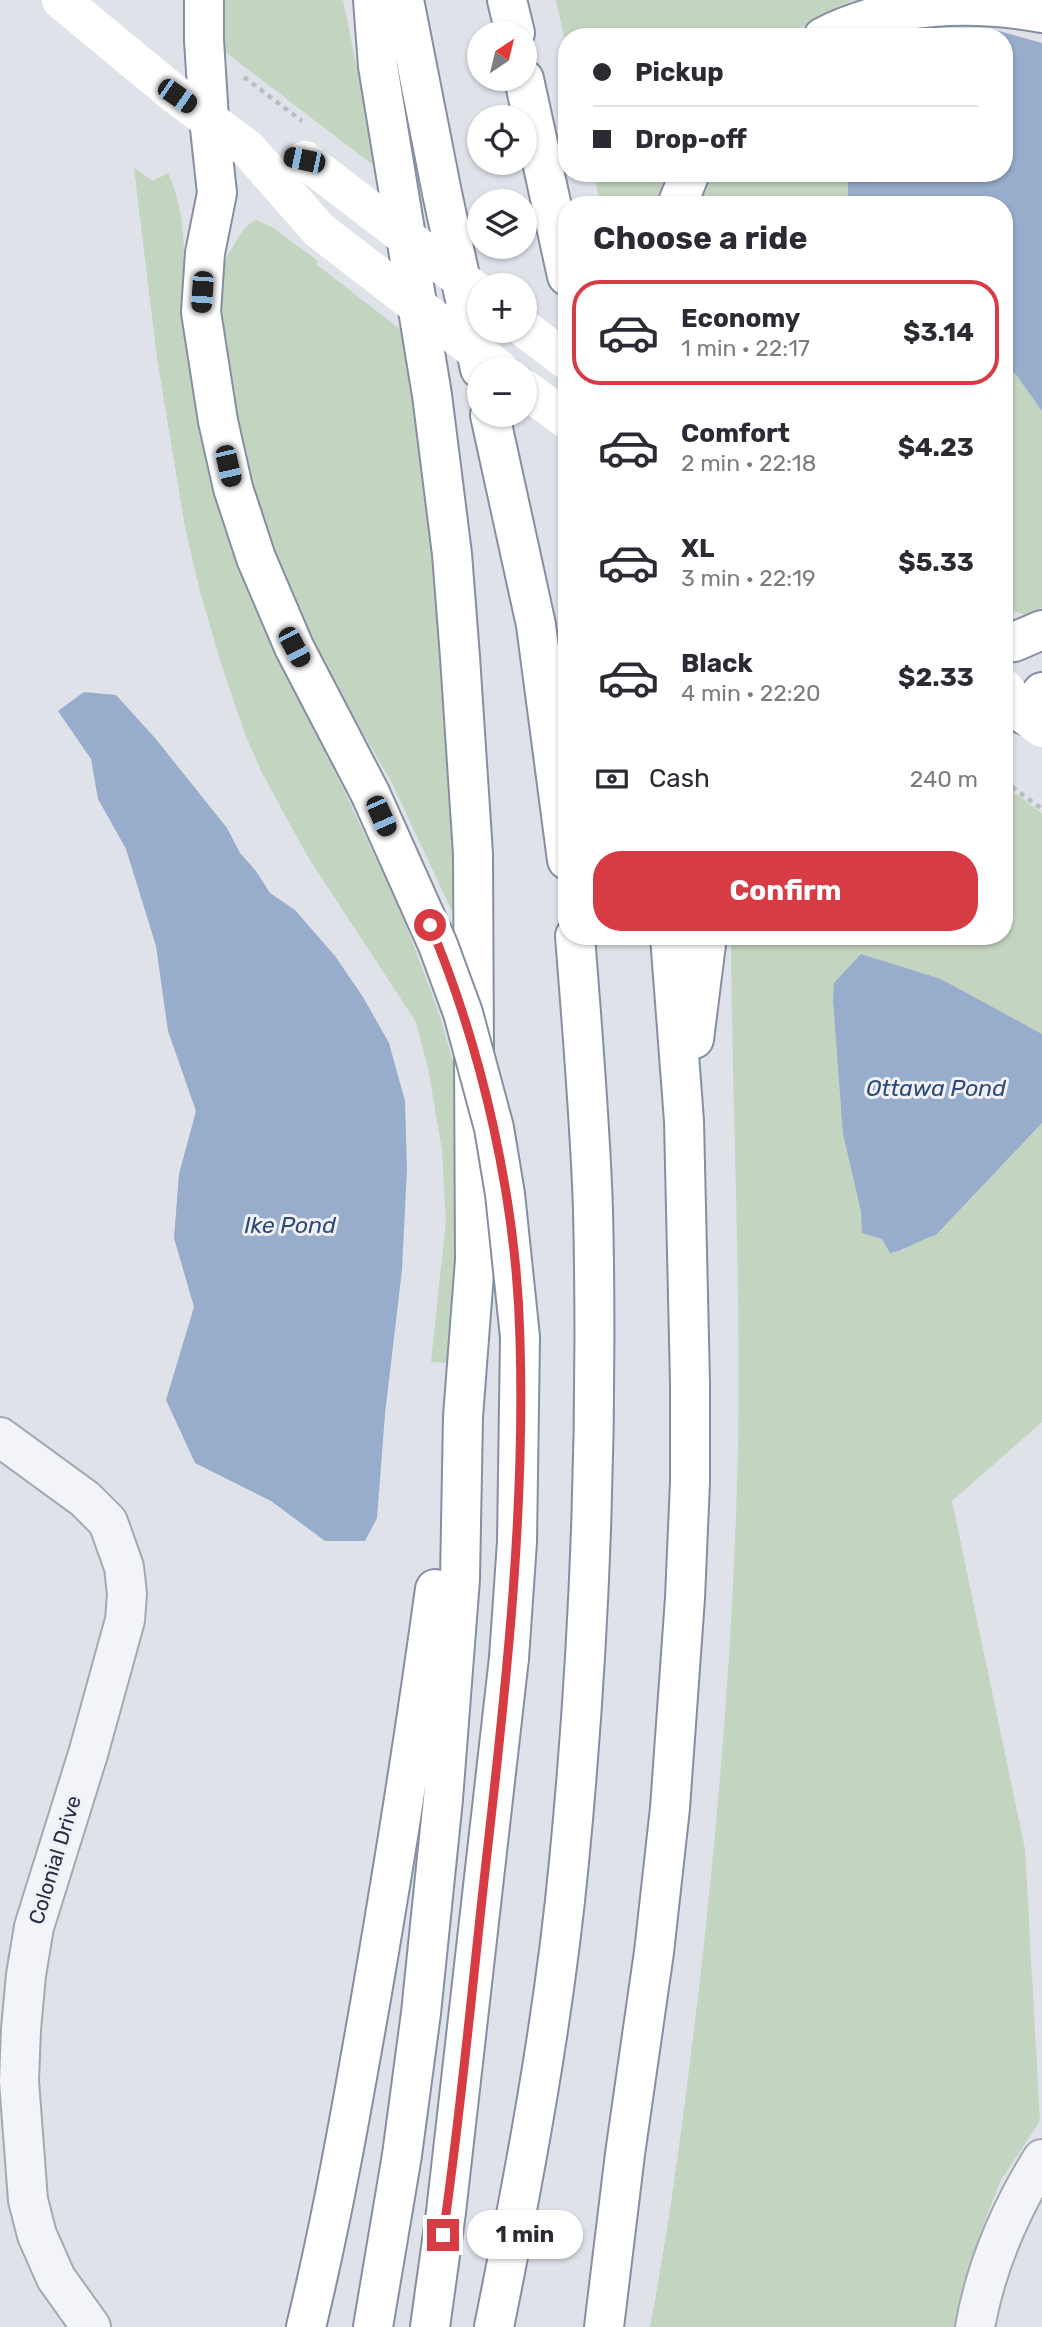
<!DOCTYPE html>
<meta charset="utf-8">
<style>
body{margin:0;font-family:Rubik,sans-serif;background:#f7f7f7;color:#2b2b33;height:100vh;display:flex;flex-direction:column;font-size:26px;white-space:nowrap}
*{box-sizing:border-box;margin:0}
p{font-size:23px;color:#7c7c81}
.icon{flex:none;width:38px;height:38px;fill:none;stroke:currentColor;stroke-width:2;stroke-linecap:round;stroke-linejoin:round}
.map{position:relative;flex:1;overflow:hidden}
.sheet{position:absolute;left:558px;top:196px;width:455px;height:749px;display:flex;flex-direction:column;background:#fff;border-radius:28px;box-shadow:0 2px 5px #0004}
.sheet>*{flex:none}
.guide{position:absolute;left:558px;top:28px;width:455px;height:154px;border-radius:28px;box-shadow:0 2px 5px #0004;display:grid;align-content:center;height:154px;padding:0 35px;background:#fff}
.needle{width:46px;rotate:35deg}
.tools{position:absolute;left:467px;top:21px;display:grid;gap:14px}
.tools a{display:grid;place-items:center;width:70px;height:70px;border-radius:50%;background:#fff;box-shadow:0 2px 5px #0004;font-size:35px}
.end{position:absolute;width:32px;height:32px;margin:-16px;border:9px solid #d73c45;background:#fff;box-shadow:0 0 0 4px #fff}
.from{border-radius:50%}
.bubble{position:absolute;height:49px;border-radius:24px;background:#fff;box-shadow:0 2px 5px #0004;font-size:23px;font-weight:700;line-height:49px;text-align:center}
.car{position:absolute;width:21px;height:42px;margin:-21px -10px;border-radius:9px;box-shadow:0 0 5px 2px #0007;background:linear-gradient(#222 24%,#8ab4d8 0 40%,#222 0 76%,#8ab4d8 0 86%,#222 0)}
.guide b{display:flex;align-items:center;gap:24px;height:66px;font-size:26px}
.guide b+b{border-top:2px solid #e1e1e2}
.guide i{width:18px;height:18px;background:#2b2b33}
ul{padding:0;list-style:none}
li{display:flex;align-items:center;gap:21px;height:105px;margin:0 14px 10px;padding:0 21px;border:4px solid transparent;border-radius:28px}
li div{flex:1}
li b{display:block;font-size:26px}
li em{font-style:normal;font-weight:700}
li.selected{border-color:#d73c45}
li>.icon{width:63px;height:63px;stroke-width:1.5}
h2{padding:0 35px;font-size:32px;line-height:84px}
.pay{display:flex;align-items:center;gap:18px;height:77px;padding:0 35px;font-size:26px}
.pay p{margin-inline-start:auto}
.primary-button{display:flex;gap:14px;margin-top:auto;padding:14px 35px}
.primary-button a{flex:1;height:80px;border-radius:28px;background:#d73c45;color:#fff;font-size:28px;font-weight:700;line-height:80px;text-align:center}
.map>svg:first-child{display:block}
.green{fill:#c3d4c0}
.water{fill:#98accc}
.pier{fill:#dfe2e9}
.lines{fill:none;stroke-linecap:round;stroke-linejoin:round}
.street-casing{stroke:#a4a8b4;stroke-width:42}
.highway-casing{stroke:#868ea1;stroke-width:42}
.path{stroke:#b9bdc4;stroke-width:4.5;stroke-dasharray:5 5;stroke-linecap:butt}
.street{stroke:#f2f4f7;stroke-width:38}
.secondary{stroke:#fff;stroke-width:38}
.highway{stroke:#fff;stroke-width:38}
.highway-bridge-casing{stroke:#868ea1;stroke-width:42;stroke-linecap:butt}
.secondary-bridge{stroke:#fff;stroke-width:38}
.highway-bridge{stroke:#fff;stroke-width:38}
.route{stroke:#d73c45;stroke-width:9}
.labels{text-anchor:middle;stroke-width:6;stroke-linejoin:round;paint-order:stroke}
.street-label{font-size:21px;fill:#272e42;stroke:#eff1f7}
.water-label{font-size:23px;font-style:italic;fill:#2e4978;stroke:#eff1f7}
</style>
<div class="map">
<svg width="1042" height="2327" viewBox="0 0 1042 2327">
<rect width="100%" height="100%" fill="#dfe2e9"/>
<g class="green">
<path d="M 220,0 L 343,0 L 377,168 L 220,48 Z"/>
<path d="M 556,0 L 854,0 L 839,6 L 784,37 L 567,37 L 567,51 Z"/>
<path d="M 967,28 L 962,37 L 877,37 L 913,31 Z"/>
<path d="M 134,168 L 153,181 L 168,173 C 186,211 184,251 185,292 L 311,720 L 402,914 L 439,1013 L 463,1097 L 463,1183 L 448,1363 L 431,1362 L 446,1221 L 442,1150 L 428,1068 L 416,1022 L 308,857 L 261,771 L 245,734 L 221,663 L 200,592 L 185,527 L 157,358 Z"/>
<path d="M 594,173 L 669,173 L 656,205 L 600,205 Z"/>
<path d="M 709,173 L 843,173 L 848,178 L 848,205 L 694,205 Z"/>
<path d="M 256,220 L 272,227 L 318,261 L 316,264 L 405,333 L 436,554 L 458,924 L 392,783 L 308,639 L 247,481 L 217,332 L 221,273 L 225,260 L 241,233 L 249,224 Z"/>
<path d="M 1004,364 L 1017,376 L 1042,411 L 1042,608 L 1027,615 L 1005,609 Z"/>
<path d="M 1005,786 L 1042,813 L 1042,1034 L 941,979 L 861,954 L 862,1232 L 882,1239 L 903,1251 L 913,1242 L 936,1235 L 1042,1123 L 1042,1422 L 952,1501 L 1025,1849 L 1040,2121 L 1001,2180 L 985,2220 L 968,2275 L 957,2327 L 650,2327 C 672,2212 686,2096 700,1980 C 720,1803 734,1626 738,1448 C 741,1278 732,1107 731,936 L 1004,936 Z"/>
</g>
<g class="water">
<path d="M 1042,0 L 1042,411 L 1017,376 L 1005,364 L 1004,205 L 848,205 L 848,178 L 843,173 L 1004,173 L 1004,37 L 962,37 L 967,28 Z"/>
<path d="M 84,692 L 116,695 L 155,738 L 227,828 L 240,853 L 256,871 L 270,893 L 295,910 L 335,956 L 363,997 L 389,1043 L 405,1101 L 407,1169 L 402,1270 L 385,1414 L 377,1518 L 365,1541 L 325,1541 L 271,1501 L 195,1463 L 166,1400 L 194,1307 L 174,1238 L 179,1174 L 196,1111 L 168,1031 L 156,946 L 126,849 L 98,799 L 91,759 L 58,711 Z"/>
<path d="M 861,954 L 941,979 L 1042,1034 L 1042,1123 L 936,1235 C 919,1240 906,1250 890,1253 L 882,1239 L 862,1233 L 861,1211 L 843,1134 L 833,1000 L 834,983 Z"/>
</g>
<path class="pier" d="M 986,0 L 1042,0 L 1042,43 L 999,31 L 963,28 Z"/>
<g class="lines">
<defs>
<g id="street">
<path d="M 0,1437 L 85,1499 L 108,1522 L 124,1567 L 127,1594 L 125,1620 L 88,1754 L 34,1927 L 26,1975 L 21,2029 L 19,2081 L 28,2200 L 37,2235 L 56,2278 L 91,2327"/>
<path d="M 975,2327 C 986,2266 1009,2212 1042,2159"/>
</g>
<g id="highway">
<path d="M 204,0 L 204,40 L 209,119 L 217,193 L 205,253 L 201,312 L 218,421 L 233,488 L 256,558 L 294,647 L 370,793"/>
<path d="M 404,0 L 442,193 L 480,369"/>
<path d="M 507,0 L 515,33"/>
<path d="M 823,37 C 888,3 971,0 1042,13"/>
<path d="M 524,79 L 567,276"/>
<path d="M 677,205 L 690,173"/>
<path d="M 490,415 L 536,625 L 567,860"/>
<path d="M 1004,643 L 1014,642 L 1042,630"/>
<path d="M 1025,715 L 1042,692"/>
<path d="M 694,1039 L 707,936"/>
<path d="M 306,2327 C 332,2220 351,2112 370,2004 C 394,1866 416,1727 435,1589"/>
<path d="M 373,2327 L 402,2155 L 421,2013 L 443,1799 L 460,1579 L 463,1417 L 475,1260 L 473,854 L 460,657 L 452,554 L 432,395 L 378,66 L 373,0"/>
<path d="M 430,2327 L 446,2212 L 509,1658"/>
<path d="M 494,2327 C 525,2173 554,2019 569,1862 C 590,1646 598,1427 593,1210 C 590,1119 582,1027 575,936"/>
<path d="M 604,2327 L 625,2154 L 654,1952 L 670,1808 L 685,1598 L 690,1482 L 690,1383 L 684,1121 L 670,936"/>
</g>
</defs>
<use href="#street" class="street-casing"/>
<use href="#highway" class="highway-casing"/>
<g class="path">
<path d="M 244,77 L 302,121"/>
<path d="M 1004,781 L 1042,809"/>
</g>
<use href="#street" class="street"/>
<g class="secondary">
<path d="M 61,0 L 177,96 L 248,149 L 319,230"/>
<path d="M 525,329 L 567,361"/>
<path d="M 525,389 L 567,420"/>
<path d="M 1004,688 L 1025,715 L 1042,728"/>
</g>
<use href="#highway" class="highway"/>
<defs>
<path id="highway-bridge" d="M 370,793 L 438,945 L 463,1013 L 494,1128 L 505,1194 L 520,1337 L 517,1542 L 509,1658"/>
</defs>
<use href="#highway-bridge" class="highway-bridge-casing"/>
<g class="secondary-bridge">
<path d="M 305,160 L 480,294"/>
<path d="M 319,230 L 499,369"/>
</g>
<use href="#highway-bridge" class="highway-bridge"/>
</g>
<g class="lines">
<path class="route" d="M 430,925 C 483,1051 517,1203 520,1340 C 525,1509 507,1677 488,1845 C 473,1975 462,2106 443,2235"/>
</g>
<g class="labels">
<g class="street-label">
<text transform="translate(55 1860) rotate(-73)" y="7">Colonial Drive</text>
</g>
<g class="water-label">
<text x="936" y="1096">Ottawa Pond</text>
<text x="290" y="1233">Ike Pond</text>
</g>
</g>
</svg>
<div class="tools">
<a><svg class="needle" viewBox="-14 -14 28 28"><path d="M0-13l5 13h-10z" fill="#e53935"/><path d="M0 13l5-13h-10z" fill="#7c7c81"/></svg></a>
<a><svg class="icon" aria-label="locate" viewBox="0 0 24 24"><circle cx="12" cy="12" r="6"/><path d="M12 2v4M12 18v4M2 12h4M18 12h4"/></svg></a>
<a><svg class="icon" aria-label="layers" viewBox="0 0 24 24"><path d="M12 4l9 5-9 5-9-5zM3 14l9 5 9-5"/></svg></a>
<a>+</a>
<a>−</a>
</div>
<i class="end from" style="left:430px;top:925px"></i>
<i class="end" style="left:443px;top:2235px"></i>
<div class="bubble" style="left:467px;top:2210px;width:116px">1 min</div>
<i class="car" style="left:177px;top:96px;rotate:125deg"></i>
<i class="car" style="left:304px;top:160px;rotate:282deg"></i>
<i class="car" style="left:202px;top:292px;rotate:184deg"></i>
<i class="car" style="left:228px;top:466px;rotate:167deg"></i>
<i class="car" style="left:294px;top:647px;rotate:152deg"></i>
<i class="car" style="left:381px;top:816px;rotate:156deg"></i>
<div class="guide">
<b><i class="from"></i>Pickup</b>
<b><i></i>Drop-off</b>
</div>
<section class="sheet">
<h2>Choose a ride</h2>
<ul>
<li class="selected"><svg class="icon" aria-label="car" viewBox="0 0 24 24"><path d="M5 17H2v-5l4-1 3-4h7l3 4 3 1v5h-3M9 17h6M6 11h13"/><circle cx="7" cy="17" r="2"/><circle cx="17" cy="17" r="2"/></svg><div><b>Economy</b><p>1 min · 22:17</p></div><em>$3.14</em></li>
<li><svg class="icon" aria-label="car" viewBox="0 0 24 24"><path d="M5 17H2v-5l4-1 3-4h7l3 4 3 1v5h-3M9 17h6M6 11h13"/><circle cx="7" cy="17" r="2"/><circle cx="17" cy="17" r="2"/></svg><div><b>Comfort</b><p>2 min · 22:18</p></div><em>$4.23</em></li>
<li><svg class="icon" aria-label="car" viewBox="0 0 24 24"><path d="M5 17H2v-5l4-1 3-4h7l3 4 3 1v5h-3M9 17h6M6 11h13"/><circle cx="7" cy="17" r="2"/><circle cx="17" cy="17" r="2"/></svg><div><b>XL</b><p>3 min · 22:19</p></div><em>$5.33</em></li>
<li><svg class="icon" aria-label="car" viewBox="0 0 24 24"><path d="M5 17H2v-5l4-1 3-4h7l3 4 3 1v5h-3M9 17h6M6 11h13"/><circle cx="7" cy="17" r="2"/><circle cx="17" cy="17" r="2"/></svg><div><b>Black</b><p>4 min · 22:20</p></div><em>$2.33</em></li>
</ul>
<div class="pay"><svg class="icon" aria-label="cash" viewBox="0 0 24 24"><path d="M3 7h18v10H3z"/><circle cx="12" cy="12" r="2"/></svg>Cash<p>240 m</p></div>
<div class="primary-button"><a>Confirm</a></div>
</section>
</div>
